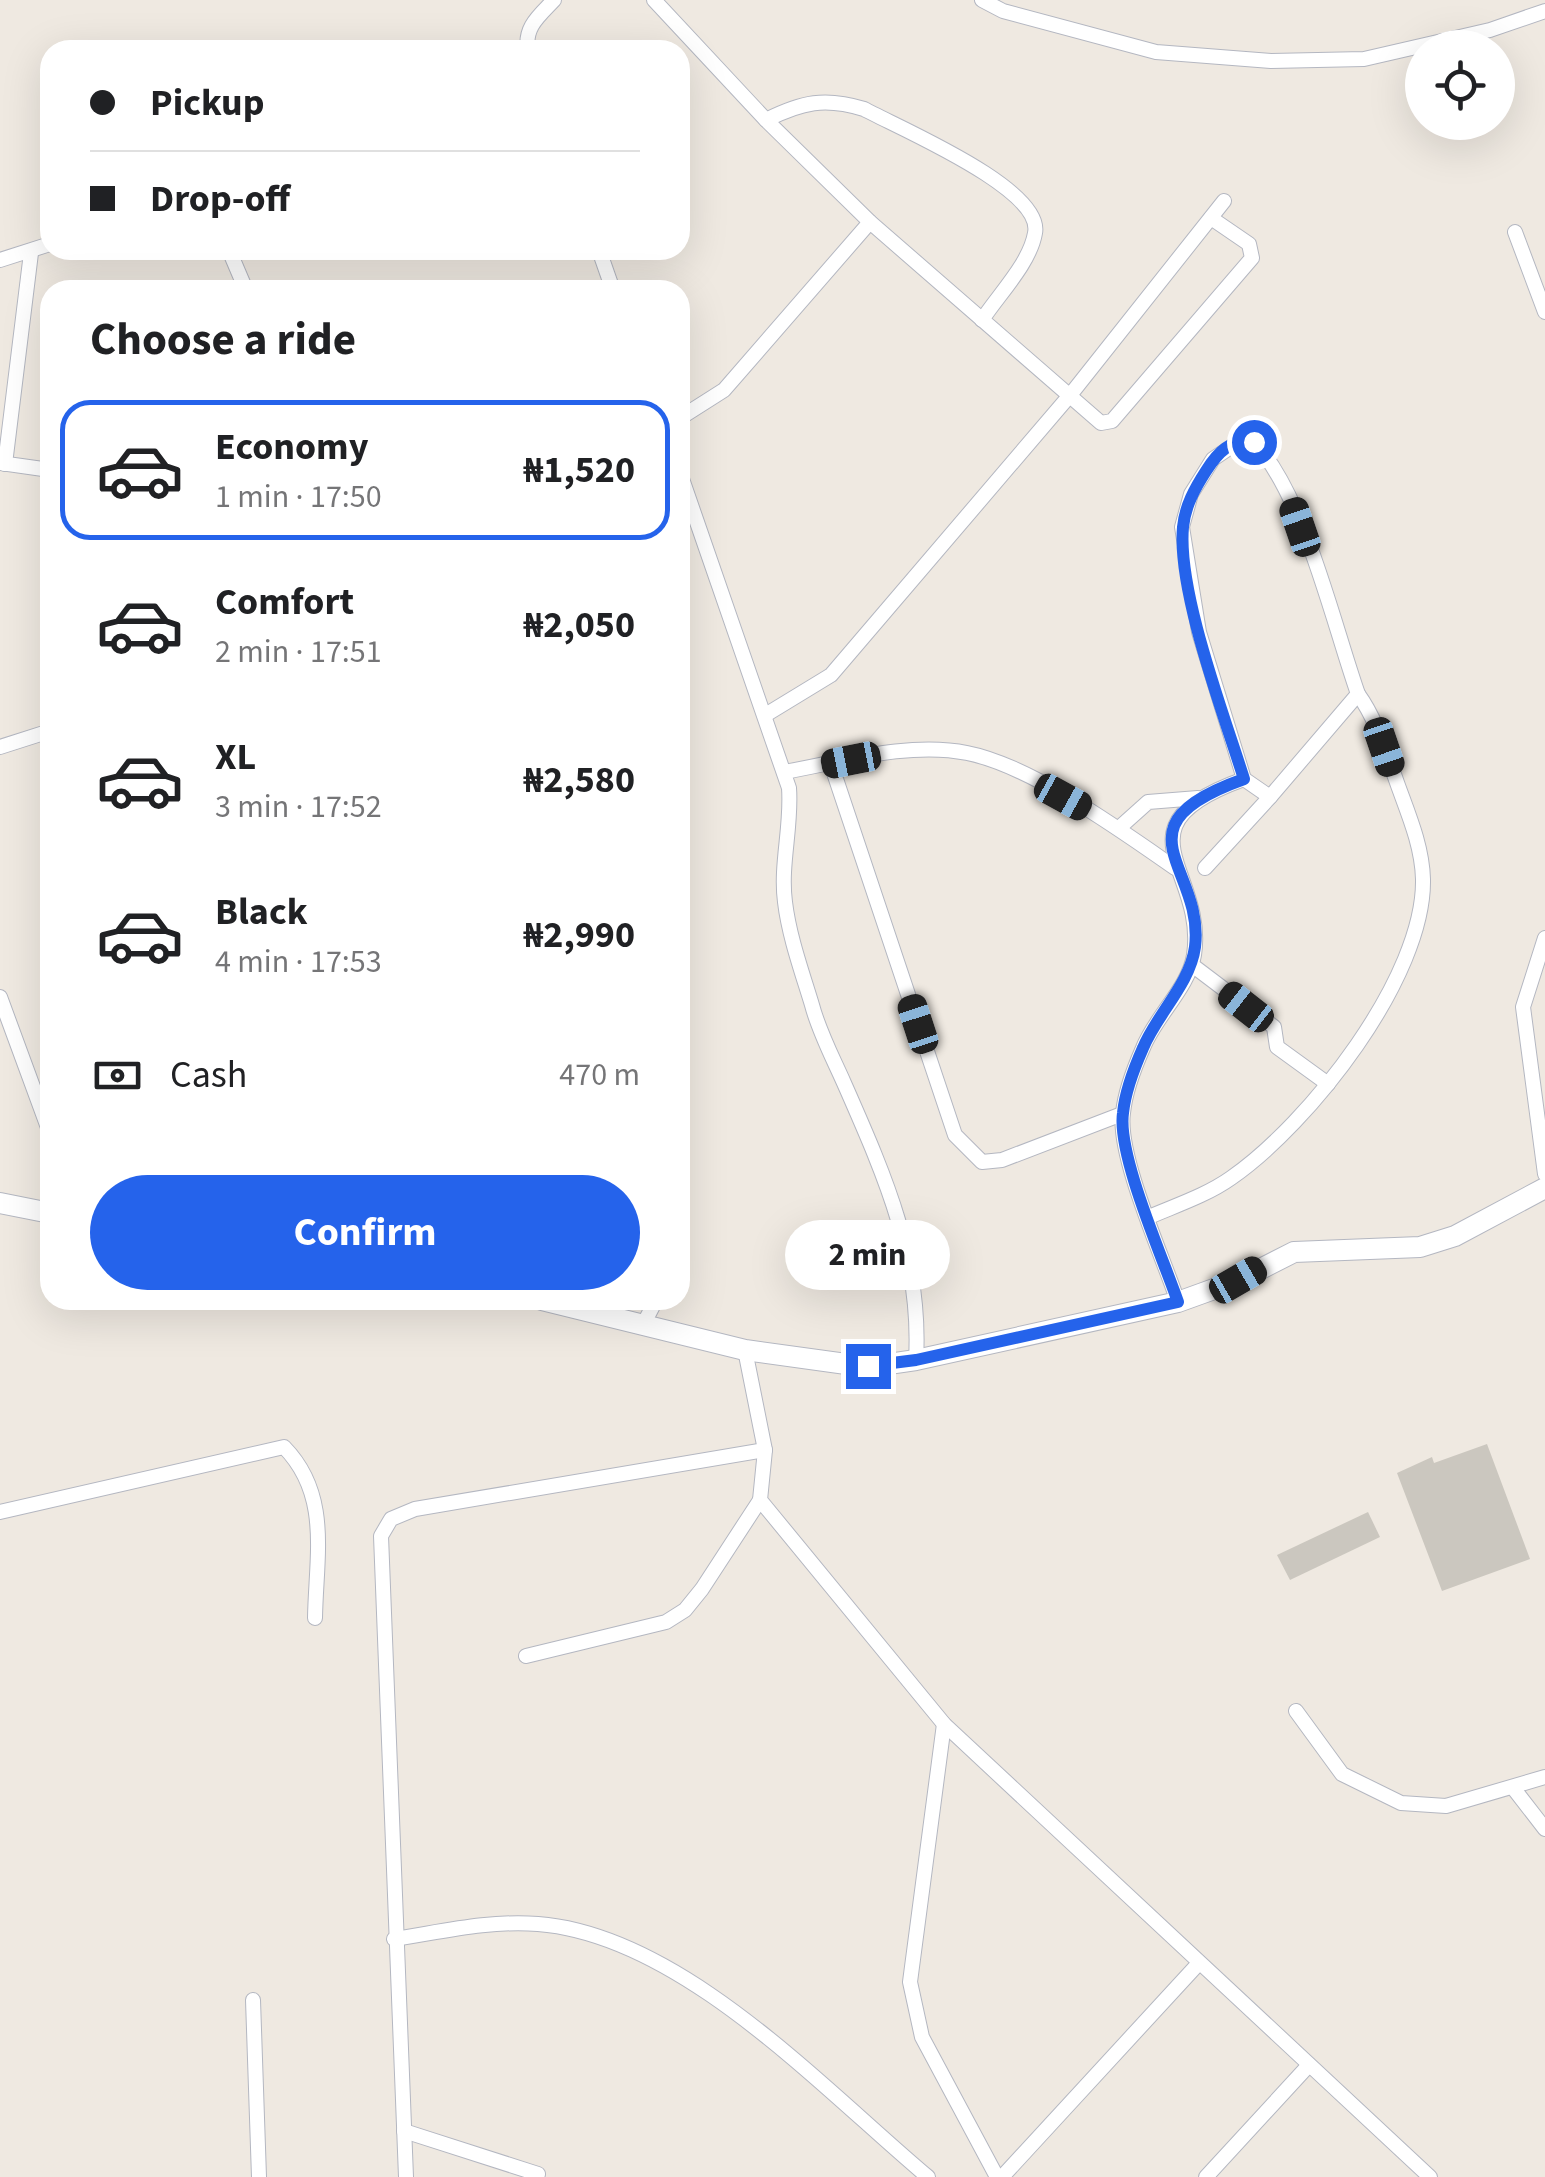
<!DOCTYPE html>
<meta charset="utf-8">
<style>
body{margin:0;font-family:"Source Sans 3",sans-serif;background:#f2f2f2;color:#202124;height:100vh;display:flex;flex-direction:column;font-size:38px;white-space:nowrap}
*{box-sizing:border-box;margin:0}
p{font-size:32px;color:#757577}
.icon{flex:none;width:55px;height:55px;fill:none;stroke:currentColor;stroke-width:2;stroke-linecap:round;stroke-linejoin:round}
.map{position:relative;flex:1;overflow:hidden}
.panel{position:absolute;left:40px;top:280px;width:650px;height:1030px;display:flex;flex-direction:column;background:#fff;border-radius:30px;box-shadow:0 10px 40px #0002}
.panel>*{flex:none}
.top-card{position:absolute;left:40px;top:40px;width:650px;height:220px;border-radius:30px;box-shadow:0 10px 40px #0002;display:grid;align-content:center;height:220px;padding:0 50px;background:#fff}
.fabs{position:absolute;left:1405px;top:30px;display:grid;gap:20px}
.fabs a{display:grid;place-items:center;width:110px;height:110px;border-radius:50%;background:#fff;box-shadow:0 10px 40px #0002;font-size:50px}
.end{position:absolute;width:45px;height:45px;margin:-22px;border:12px solid #2563eb;background:#fff;box-shadow:0 0 0 5px #fff}
.from{border-radius:50%}
.bubble{position:absolute;height:70px;border-radius:35px;background:#fff;box-shadow:0 10px 40px #0002;font-size:32px;font-weight:700;line-height:70px;text-align:center}
.car{position:absolute;width:30px;height:60px;margin:-30px -15px;border-radius:12px;box-shadow:0 0 8px 2px #0007;background:linear-gradient(#222 24%,#8ab4d8 0 40%,#222 0 76%,#8ab4d8 0 86%,#222 0)}
.top-card b{display:flex;align-items:center;gap:35px;height:95px;font-size:38px}
.top-card b+b{border-top:2px solid #e0e0e0}
.top-card i{width:25px;height:25px;background:#202124}
ul{padding:0;list-style:none}
li{display:flex;align-items:center;gap:30px;height:140px;margin:0 20px 15px;padding:0 30px;border:5px solid transparent;border-radius:30px}
li div{flex:1}
li b{display:block;font-size:38px}
li em{font-style:normal;font-weight:700}
li.on{border-color:#2563eb}
li>.icon{width:90px;height:90px;stroke-width:1.5}
h2{padding:0 50px;font-size:45px;line-height:120px}
.pay{display:flex;align-items:center;gap:25px;height:110px;padding:0 50px;font-size:38px}
.pay p{margin-inline-start:auto}
.action{display:flex;gap:20px;margin-top:auto;padding:20px 50px}
.action a{flex:1;height:115px;border-radius:60px;background:#2563eb;color:#fff;font-size:40px;font-weight:700;line-height:115px;text-align:center}
.map>svg:first-child{display:block}
.building{fill:#cbc7bf}
.lines{fill:none;stroke-linecap:round;stroke-linejoin:round}
.street-casing{stroke:#b4b7c1;stroke-width:16}
.secondary-casing{stroke:#b4b7c1;stroke-width:22}
.street{stroke:#fff;stroke-width:14}
.secondary{stroke:#fff;stroke-width:20}
.route{stroke:#2563eb;stroke-width:12}
</style>
<div class="map">
<svg width="1545" height="2177" viewBox="0 0 1545 2177">
<rect width="100%" height="100%" fill="#efe9e1"/>
<g class="building">
<path d="M 1487,1444 L 1530,1559 L 1442,1591 L 1397,1473 L 1432,1457 L 1434,1463 Z"/>
<path d="M 1368,1512 L 1380,1537 L 1290,1580 L 1277,1555 Z"/>
</g>
<g class="lines">
<defs>
<g id="street">
<path d="M 654,0 L 766,120 L 870,222 L 1101,423 L 1112,421 L 1252,258 L 1249,244 L 1211,218"/>
<path d="M 982,0 L 1003,11 L 1156,52 L 1271,61 L 1364,59 L 1490,30 L 1545,11"/>
<path d="M 528,50 C 524,27 539,16 554,0"/>
<path d="M 766,120 C 802,102 825,97 864,109 C 899,128 1044,189 1035,233 C 1030,263 999,294 982,320"/>
<path d="M 1515,232 L 1545,312"/>
<path d="M 229,250 L 246,290"/>
<path d="M 599,250 L 613,290"/>
<path d="M 0,260 L 50,244"/>
<path d="M 680,418 L 724,390 L 870,222"/>
<path d="M 1241,440 L 1254,442 C 1304,495 1333,623 1358,694 L 1270,797 L 1244,779 L 1199,632 L 1182,527 L 1191,494 L 1213,459 Z"/>
<path d="M 0,463 L 50,470"/>
<path d="M 5,464 L 31,253"/>
<path d="M 680,473 L 789,788 C 792,826 780,865 785,902 C 789,936 802,972 812,1005 C 819,1032 833,1058 844,1083 C 884,1174 922,1258 916,1360"/>
<path d="M 767,714 L 831,675 L 1071,394 L 1224,201"/>
<path d="M 0,747 L 50,731"/>
<path d="M 831,764 L 955,1135 L 982,1162 L 1002,1160 L 1122,1114"/>
<path d="M 784,772 C 841,762 909,741 967,753 C 1030,765 1122,831 1175,868"/>
<path d="M 1119,828 L 1148,802 L 1198,798"/>
<path d="M 1205,868 L 1270,797"/>
<path d="M 1545,938 L 1523,1007 L 1545,1174"/>
<path d="M 1192,965 L 1274,1027 L 1277,1047 L 1328,1084"/>
<path d="M 0,997 L 50,1133"/>
<path d="M 1149,1217 C 1177,1205 1207,1195 1231,1178 C 1309,1124 1425,977 1423,879 C 1422,843 1406,809 1395,777 C 1384,747 1376,719 1358,694"/>
<path d="M 1178,1302 C 1163,1257 1117,1156 1123,1113 C 1125,1093 1135,1066 1143,1048 C 1155,1017 1189,987 1194,955 C 1207,870 1111,827 1244,779"/>
<path d="M 643,1325 L 656,1300"/>
<path d="M 745,1350 L 765,1450 L 760,1500 L 944,1724 L 1430,2177"/>
<path d="M 0,1512 L 284,1447 C 331,1495 316,1556 315,1618"/>
<path d="M 526,1656 L 666,1622 L 685,1610 L 702,1589 L 760,1500"/>
<path d="M 1296,1711 L 1342,1774 L 1401,1803 L 1446,1806 L 1545,1777"/>
<path d="M 944,1724 L 910,1982 L 922,2037 L 997,2177"/>
<path d="M 1514,1789 L 1545,1829"/>
<path d="M 394,1939 C 441,1932 489,1920 538,1924 C 681,1935 822,2088 928,2177"/>
<path d="M 253,2000 L 259,2177"/>
<path d="M 404,2131 L 538,2174"/>
<path d="M 406,2177 L 381,1536 L 391,1519 L 415,1509 L 765,1450"/>
<path d="M 1002,2177 L 1199,1963"/>
<path d="M 1206,2177 L 1309,2065"/>
</g>
<g id="secondary">
<path d="M 0,1203 L 50,1213"/>
<path d="M 542,1300 L 745,1350 L 868,1367 L 916,1360 L 1178,1302 L 1239,1280 L 1294,1252 L 1420,1247 L 1455,1236 L 1545,1188"/>
</g>
</defs>
<use href="#street" class="street-casing"/>
<use href="#secondary" class="secondary-casing"/>
<use href="#street" class="street"/>
<use href="#secondary" class="secondary"/>
</g>
<g class="lines">
<path class="route" d="M 868,1366 L 916,1360 L 1178,1302 C 1163,1258 1117,1155 1123,1113 C 1125,1093 1135,1066 1143,1048 C 1157,1014 1190,984 1195,947 C 1205,867 1110,827 1244,779 C 1224,715 1177,591 1183,527 C 1185,506 1195,488 1206,471 C 1218,452 1230,439 1254,442"/>
</g>
</svg>
<div class="fabs">
<a><svg class="icon" aria-label="locate" viewBox="0 0 24 24"><circle cx="12" cy="12" r="6"/><path d="M12 2v4M12 18v4M2 12h4M18 12h4"/></svg></a>
</div>
<i class="end from" style="left:1254px;top:442px"></i>
<i class="end" style="left:868px;top:1366px"></i>
<div class="bubble" style="left:785px;top:1220px;width:165px">2 min</div>
<i class="car" style="left:1300px;top:527px;rotate:341deg"></i>
<i class="car" style="left:1384px;top:747px;rotate:161deg"></i>
<i class="car" style="left:851px;top:760px;rotate:259deg"></i>
<i class="car" style="left:1063px;top:797px;rotate:119deg"></i>
<i class="car" style="left:1246px;top:1007px;rotate:308deg"></i>
<i class="car" style="left:918px;top:1024px;rotate:342deg"></i>
<i class="car" style="left:1238px;top:1280px;rotate:60deg"></i>
<div class="top-card">
<b><i class="from"></i>Pickup</b>
<b><i></i>Drop-off</b>
</div>
<section class="panel">
<h2>Choose a ride</h2>
<ul>
<li class="on"><svg class="icon" aria-label="car" viewBox="0 0 24 24"><path d="M5 17H2v-5l4-1 3-4h7l3 4 3 1v5h-3M9 17h6M6 11h13"/><circle cx="7" cy="17" r="2"/><circle cx="17" cy="17" r="2"/></svg><div><b>Economy</b><p>1 min · 17:50</p></div><em>₦1,520</em></li>
<li><svg class="icon" aria-label="car" viewBox="0 0 24 24"><path d="M5 17H2v-5l4-1 3-4h7l3 4 3 1v5h-3M9 17h6M6 11h13"/><circle cx="7" cy="17" r="2"/><circle cx="17" cy="17" r="2"/></svg><div><b>Comfort</b><p>2 min · 17:51</p></div><em>₦2,050</em></li>
<li><svg class="icon" aria-label="car" viewBox="0 0 24 24"><path d="M5 17H2v-5l4-1 3-4h7l3 4 3 1v5h-3M9 17h6M6 11h13"/><circle cx="7" cy="17" r="2"/><circle cx="17" cy="17" r="2"/></svg><div><b>XL</b><p>3 min · 17:52</p></div><em>₦2,580</em></li>
<li><svg class="icon" aria-label="car" viewBox="0 0 24 24"><path d="M5 17H2v-5l4-1 3-4h7l3 4 3 1v5h-3M9 17h6M6 11h13"/><circle cx="7" cy="17" r="2"/><circle cx="17" cy="17" r="2"/></svg><div><b>Black</b><p>4 min · 17:53</p></div><em>₦2,990</em></li>
</ul>
<div class="pay"><svg class="icon" aria-label="cash" viewBox="0 0 24 24"><path d="M3 7h18v10H3z"/><circle cx="12" cy="12" r="2"/></svg>Cash<p>470 m</p></div>
<div class="action"><a>Confirm</a></div>
</section>
</div>
